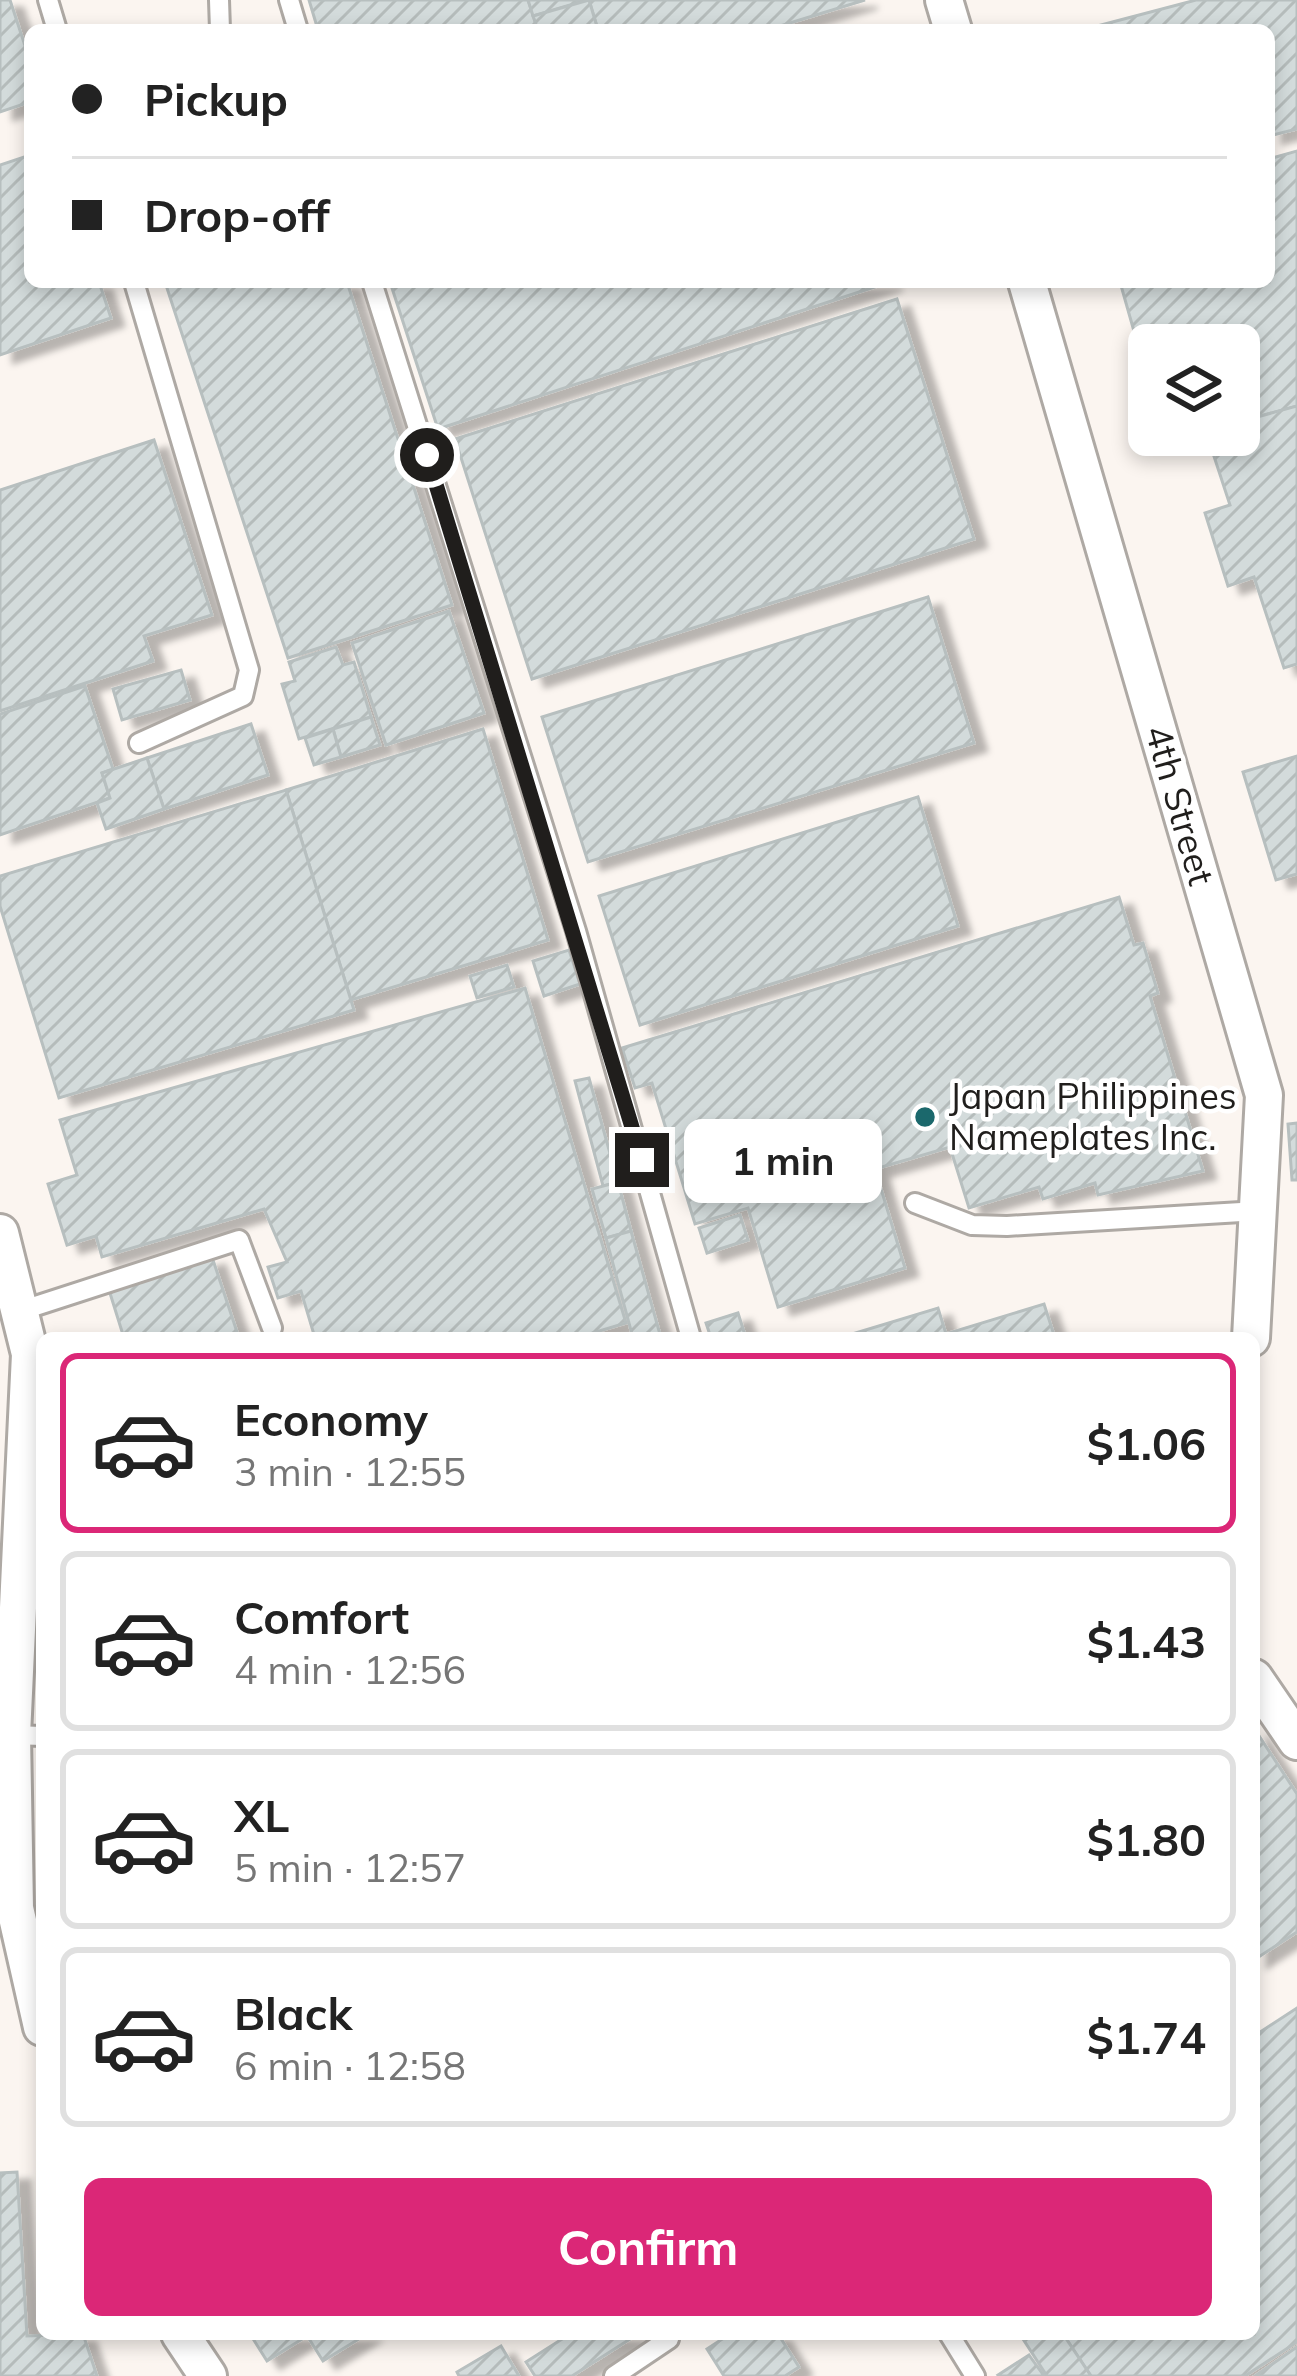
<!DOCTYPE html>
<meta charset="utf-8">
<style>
body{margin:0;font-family:Mulish,sans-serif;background:#f2f2f2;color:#222;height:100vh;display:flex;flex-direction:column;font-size:45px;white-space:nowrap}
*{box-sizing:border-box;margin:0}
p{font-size:39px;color:#767676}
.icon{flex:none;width:66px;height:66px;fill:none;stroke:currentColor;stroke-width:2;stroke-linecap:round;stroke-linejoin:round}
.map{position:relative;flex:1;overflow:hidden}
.details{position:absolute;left:36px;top:1332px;width:1224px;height:1008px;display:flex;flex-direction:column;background:#fff;border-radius:18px;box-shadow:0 6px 18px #0003}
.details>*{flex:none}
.top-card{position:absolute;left:24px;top:24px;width:1251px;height:264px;border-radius:18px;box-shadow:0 6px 18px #0003;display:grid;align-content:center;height:264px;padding:0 48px;background:#fff}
.tools{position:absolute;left:1128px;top:324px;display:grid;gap:24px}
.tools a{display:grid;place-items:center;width:132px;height:132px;border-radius:18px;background:#fff;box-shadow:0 6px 18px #0003;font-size:60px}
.end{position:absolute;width:54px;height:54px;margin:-27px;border:15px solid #201e1c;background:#fff;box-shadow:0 0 0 6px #fff}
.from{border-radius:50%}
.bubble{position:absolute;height:84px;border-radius:18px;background:#fff;box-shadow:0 6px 18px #0003;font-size:39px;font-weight:700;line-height:84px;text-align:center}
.top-card b{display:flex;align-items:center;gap:42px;height:114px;font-size:45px}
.top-card b+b{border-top:3px solid #e0e0e0}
.top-card i{width:30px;height:30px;background:#222}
ul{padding:21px 0 0;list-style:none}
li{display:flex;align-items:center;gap:36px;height:180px;margin:0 24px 18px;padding:0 24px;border:6px solid #e0e0e0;border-radius:18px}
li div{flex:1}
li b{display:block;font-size:45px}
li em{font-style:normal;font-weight:700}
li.on{border-color:#db2777}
li>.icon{width:108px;height:108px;stroke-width:1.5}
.button{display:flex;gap:24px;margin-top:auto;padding:24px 48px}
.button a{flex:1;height:138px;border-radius:18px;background:#db2777;color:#fff;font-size:48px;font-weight:700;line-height:138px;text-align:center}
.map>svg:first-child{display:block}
.building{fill:url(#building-hatch);stroke:#b7bfbf;stroke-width:3;filter:url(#shadow)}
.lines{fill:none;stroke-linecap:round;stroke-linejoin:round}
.service-casing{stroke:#aea9a4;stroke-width:24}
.minor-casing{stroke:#aea9a4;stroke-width:42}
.service{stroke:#fff;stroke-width:18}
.minor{stroke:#fff;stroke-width:36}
.route{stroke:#201e1c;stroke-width:15}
.poi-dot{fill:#1b686c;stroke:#fff;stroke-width:4.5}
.labels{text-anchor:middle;stroke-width:9;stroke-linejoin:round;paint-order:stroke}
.street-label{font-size:36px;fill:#201e1c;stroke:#fff}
.poi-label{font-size:36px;fill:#201e1c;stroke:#fff;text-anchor:start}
</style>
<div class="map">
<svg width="1297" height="2376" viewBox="0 0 1297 2376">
<defs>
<pattern id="building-hatch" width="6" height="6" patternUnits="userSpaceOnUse" patternTransform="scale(3)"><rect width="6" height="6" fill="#d3dbdb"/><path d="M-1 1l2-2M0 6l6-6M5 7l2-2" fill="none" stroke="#b5bcbb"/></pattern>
<filter id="shadow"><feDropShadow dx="13" dy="8" stdDeviation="3" flood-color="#0004"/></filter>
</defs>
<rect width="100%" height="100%" fill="#fbf5f0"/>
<g class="building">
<path d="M 0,0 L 10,0 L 30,61 L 30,102 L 0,112 Z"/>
<path d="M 309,0 L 528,0 L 538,30 L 318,30 Z"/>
<path d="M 528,0 L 587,0 L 533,16 Z"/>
<path d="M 589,0 L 865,0 L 767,30 L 598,30 Z"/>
<path d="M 589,0 L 598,30 L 538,30 L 533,16 Z"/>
<path d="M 1196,0 L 1297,0 L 1297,129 L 1269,136 L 1269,30 L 1082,30 Z"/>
<path d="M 1297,151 L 1297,406 L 1239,422 L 1239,345 L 1149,345 L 1149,384 L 1120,282 L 1269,282 L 1269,159 Z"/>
<path d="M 30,155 L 30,282 L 99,282 L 111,318 L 0,355 L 0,165 Z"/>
<path d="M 165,282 L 347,282 L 452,605 L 288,658 Z"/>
<path d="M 390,282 L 890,282 L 438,429 Z"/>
<path d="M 897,299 L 974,539 L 532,679 L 455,439 Z"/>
<path d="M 1297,406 L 1297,664 L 1284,668 L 1254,577 L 1228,586 L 1205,513 L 1230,505 L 1207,435 L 1239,435 L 1239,422 Z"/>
<path d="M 154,440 L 212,615 L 144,636 L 153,661 L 0,711 L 0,490 Z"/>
<path d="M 928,597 L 974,743 L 588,862 L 542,717 Z"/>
<path d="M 449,611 L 484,713 L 386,745 L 352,643 Z"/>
<path d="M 336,647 L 343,665 L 354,662 L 371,717 L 299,739 L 282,684 L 295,681 L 289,662 Z"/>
<path d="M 181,670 L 190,700 L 122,720 L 113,689 Z"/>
<path d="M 85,686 L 113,769 L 102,773 L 110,798 L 0,835 L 0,714 Z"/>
<path d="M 371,717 L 380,745 L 341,757 L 333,729 Z"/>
<path d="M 251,724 L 268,775 L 164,809 L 147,758 Z"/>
<path d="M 333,729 L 341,757 L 314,765 L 305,738 Z"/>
<path d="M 483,729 L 548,940 L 351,1000 L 286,790 Z"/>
<path d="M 1297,756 L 1297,874 L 1276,880 L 1243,772 Z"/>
<path d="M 147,758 L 164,809 L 106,829 L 97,803 L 110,798 L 102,773 Z"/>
<path d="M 286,790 L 354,1010 L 59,1098 L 0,906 L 0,876 Z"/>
<path d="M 918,797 L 958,926 L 640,1025 L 599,896 Z"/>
<path d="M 1119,897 L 1134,945 L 1143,943 L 1158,993 L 1150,996 L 1203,1171 L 1098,1195 L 1095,1183 L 1043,1199 L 1039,1187 L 969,1208 L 950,1147 L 875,1169 L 905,1268 L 778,1307 L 748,1208 L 695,1224 L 652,1083 L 635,1088 L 622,1048 Z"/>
<path d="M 569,950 L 580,984 L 544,996 L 533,961 Z"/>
<path d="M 507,965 L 514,987 L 477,998 L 470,976 Z"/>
<path d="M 525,988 L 626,1323 L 576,1338 L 315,1338 L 301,1291 L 278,1298 L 268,1267 L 287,1262 L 264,1209 L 102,1257 L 96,1236 L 67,1245 L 48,1184 L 77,1175 L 60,1120 Z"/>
<path d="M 589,1078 L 618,1182 L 603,1186 L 575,1081 Z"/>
<path d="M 1297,1123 L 1297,1180 L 1292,1180 L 1288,1124 Z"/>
<path d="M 618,1182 L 631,1231 L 606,1238 L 592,1189 Z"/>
<path d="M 740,1215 L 748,1240 L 707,1253 L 699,1228 Z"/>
<path d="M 631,1231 L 661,1338 L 633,1338 L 606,1238 Z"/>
<path d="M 212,1257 L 239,1338 L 124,1338 L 109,1290 Z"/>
<path d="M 1044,1304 L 1055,1338 L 839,1338 L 938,1308 L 946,1334 Z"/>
<path d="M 738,1313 L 746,1338 L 711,1338 L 706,1323 Z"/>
<path d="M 1254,1728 L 1297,1794 L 1297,1932 L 1254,1960 Z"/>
<path d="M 1297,2008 L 1297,2342 L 1245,2376 L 1091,2376 L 1063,2334 L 1254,2334 L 1254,2036 Z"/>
<path d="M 17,2172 L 27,2336 L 83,2334 L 97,2376 L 0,2376 L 0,2173 Z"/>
<path d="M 250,2334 L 306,2334 L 307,2336 L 267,2361 Z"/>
<path d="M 306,2334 L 367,2334 L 323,2361 Z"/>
<path d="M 570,2334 L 638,2334 L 572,2376 L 535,2376 L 526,2362 Z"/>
<path d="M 730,2334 L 778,2334 L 799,2367 L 785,2376 L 724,2376 L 707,2349 Z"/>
<path d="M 1032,2334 L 1063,2334 L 1091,2376 L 1047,2376 L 1023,2339 Z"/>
<path d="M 501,2346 L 519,2376 L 459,2376 L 457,2372 Z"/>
<path d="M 1297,2347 L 1297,2376 L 1255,2376 Z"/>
<path d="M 1029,2355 L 1044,2376 L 999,2376 L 998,2375 Z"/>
</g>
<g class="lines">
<defs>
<g id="service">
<path d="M 48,0 L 57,30"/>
<path d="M 219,0 L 220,30"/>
<path d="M 289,0 L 298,30"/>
<path d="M 134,282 L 249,670 L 243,696 L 139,743"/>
<path d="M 372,282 L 576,931 L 691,1338"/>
<path d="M 915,1203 L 972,1225 L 1007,1226 L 1258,1211"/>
<path d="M 20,1311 L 239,1240 L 272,1328"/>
<path d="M 12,1735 L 42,1736"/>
<path d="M 949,2334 L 975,2376"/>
<path d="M 614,2376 L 669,2339"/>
</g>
<g id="minor">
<path d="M 944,0 L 953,30"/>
<path d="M 1027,282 L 1264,1095 L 1251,1338"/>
<path d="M 0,1233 L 30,1354 L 12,1735 L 15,1908 L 42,2027"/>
<path d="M 1254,1678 L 1297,1741"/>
<path d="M 180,2334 L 208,2376"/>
</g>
</defs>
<use href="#service" class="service-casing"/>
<use href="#minor" class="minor-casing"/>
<use href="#service" class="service"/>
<use href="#minor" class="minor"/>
</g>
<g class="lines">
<path class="route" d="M 427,455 L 642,1160"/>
</g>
<circle class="poi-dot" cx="925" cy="1117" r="12"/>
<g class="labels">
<g class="street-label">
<text transform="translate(1180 805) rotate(74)" y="13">4th Street</text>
</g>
<g class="poi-label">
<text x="949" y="1109">Japan Philippines<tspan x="949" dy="41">Nameplates Inc.</tspan></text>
</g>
</g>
</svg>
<div class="tools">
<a><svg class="icon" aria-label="layers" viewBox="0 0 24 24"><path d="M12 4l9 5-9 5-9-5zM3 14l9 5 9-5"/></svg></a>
</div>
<i class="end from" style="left:427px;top:455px"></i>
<i class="end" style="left:642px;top:1160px"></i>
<div class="bubble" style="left:684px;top:1119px;width:198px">1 min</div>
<div class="top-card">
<b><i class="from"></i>Pickup</b>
<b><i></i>Drop-off</b>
</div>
<section class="details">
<ul>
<li class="on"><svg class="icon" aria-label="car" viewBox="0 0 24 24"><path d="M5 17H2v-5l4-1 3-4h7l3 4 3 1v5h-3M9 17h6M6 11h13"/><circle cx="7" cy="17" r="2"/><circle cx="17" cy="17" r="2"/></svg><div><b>Economy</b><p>3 min · 12:55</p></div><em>$1.06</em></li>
<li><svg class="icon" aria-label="car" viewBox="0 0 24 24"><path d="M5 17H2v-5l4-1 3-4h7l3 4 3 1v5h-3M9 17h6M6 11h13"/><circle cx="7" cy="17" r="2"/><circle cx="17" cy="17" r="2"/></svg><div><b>Comfort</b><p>4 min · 12:56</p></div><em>$1.43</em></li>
<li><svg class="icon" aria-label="car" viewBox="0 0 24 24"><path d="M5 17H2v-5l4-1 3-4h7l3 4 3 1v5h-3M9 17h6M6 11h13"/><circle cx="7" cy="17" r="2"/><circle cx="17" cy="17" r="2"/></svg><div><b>XL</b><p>5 min · 12:57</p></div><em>$1.80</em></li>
<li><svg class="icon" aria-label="car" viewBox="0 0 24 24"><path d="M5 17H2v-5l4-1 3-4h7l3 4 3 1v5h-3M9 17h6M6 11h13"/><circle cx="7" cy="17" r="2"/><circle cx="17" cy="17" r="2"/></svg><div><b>Black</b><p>6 min · 12:58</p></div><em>$1.74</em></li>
</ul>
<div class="button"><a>Confirm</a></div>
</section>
</div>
